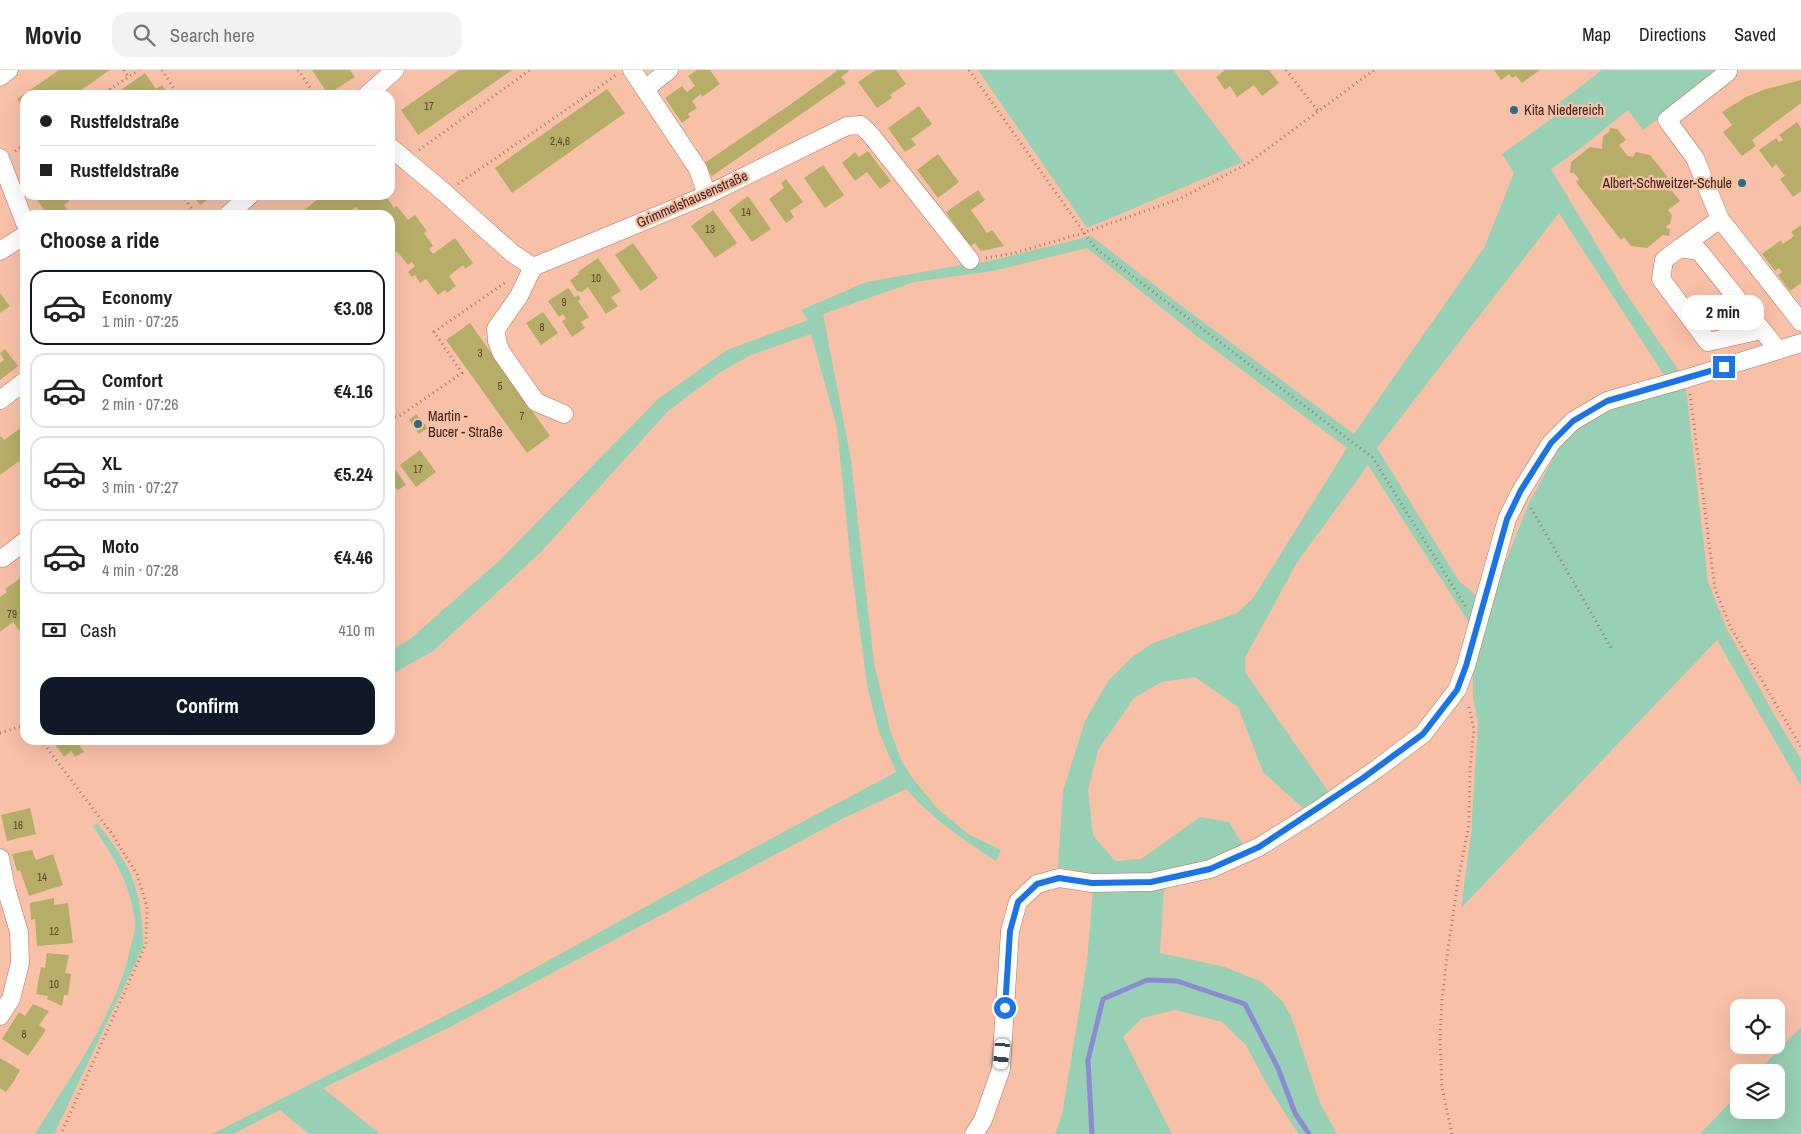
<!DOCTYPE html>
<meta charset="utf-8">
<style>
body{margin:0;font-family:"Archivo Narrow",sans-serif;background:#f2f2f2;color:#202124;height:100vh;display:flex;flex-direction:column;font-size:19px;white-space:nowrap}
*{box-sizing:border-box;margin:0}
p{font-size:16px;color:#757577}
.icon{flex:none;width:28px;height:28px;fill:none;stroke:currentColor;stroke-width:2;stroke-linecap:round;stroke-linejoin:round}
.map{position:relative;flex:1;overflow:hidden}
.drawer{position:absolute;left:20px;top:140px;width:375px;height:535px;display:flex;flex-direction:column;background:#fff;border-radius:15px;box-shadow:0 5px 20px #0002}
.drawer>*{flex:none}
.top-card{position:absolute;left:20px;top:20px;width:375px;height:110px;border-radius:15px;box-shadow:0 5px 20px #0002;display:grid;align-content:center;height:110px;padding:0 20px;background:#fff}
.fabs{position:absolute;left:1730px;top:929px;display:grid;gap:10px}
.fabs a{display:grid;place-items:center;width:55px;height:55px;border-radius:10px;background:#fff;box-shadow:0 5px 20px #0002;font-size:25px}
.end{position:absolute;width:22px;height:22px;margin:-11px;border:6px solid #1a73e8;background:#fff;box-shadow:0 0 0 2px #fff}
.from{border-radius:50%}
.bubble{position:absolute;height:35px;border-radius:15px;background:#fff;box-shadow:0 5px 20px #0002;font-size:16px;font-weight:700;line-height:35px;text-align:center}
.car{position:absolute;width:15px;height:30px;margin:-15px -8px;border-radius:6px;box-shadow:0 0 4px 1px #0007;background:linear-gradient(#fff 24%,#345 0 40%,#fff 0 76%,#345 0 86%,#fff 0)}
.top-card b{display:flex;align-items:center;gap:18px;height:48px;font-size:19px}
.top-card b+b{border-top:1px solid #e0e0e0}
.top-card i{width:12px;height:12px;background:#202124}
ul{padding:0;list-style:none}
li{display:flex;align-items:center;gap:15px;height:75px;margin:0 10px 8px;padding:0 10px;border:2px solid #e0e0e0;border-radius:15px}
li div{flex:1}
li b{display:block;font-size:19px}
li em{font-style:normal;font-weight:700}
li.selected{border-color:#111827}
li>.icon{width:45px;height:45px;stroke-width:1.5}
h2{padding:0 20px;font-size:22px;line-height:60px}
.pay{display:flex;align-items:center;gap:12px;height:55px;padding:0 20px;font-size:19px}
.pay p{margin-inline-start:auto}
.cta{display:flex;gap:10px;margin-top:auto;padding:10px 20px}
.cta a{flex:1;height:58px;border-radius:15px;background:#111827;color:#fff;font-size:20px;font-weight:700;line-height:58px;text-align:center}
header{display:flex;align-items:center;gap:30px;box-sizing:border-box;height:70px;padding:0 25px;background:#fff;border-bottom:1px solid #e0e0e0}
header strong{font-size:24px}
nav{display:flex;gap:28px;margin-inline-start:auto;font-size:18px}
.search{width:350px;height:45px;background:#f2f2f2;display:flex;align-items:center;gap:12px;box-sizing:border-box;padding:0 18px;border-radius:15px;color:#757577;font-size:19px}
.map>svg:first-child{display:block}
.green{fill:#97d0b4}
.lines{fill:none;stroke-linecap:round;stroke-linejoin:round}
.stream{stroke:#8b8bd3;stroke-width:5}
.building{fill:#b6ae68}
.minor-casing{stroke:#b27156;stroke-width:19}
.path{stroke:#a37866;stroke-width:3;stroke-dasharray:1 4;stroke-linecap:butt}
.minor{stroke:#fff;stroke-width:18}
.route{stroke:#1a73e8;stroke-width:6}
.poi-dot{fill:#2c6b80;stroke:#f9c0a8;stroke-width:2}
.labels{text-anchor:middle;stroke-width:4.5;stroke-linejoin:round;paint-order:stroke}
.number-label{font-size:11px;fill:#5b452b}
.poi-label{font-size:14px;fill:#3d2217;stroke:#f9c0a8;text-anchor:start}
.street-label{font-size:14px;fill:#3d2217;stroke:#f9c0a8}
</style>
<header>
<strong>Movio</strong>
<div class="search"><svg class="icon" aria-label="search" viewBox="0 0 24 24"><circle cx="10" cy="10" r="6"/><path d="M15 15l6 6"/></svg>Search here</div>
<nav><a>Map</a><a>Directions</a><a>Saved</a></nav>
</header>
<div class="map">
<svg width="1801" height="1064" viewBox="0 0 1801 1064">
<rect width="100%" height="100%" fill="#f9c0a8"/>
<g class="green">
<path d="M 978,0 L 1173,0 L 1243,92 L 1087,158 Z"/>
<path d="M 1602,0 L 1718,0 L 1720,2 L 1643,60 L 1628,40 L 1581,78 L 1551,99 L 1625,222 L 1679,301 L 1664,305 L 1559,143 L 1377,378 L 1459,511 L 1478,527 L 1470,554 L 1368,395 L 1296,494 L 1245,588 L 1245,602 L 1330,724 L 1304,739 L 1263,702 L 1238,637 L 1195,607 L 1161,612 L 1134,628 L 1098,680 L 1088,720 L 1093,765 L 1115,791 L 1141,789 L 1200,747 L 1229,752 L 1245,778 L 1189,801 L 1107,806 L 1058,797 L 1063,721 L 1085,651 L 1108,611 L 1132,587 L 1153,573 L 1237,543 L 1253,528 L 1347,378 L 1203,271 L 1087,178 L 993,201 L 914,212 L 823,244 L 851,390 L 874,593 L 890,660 L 902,692 L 913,709 L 939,740 L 968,764 L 1001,780 L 996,791 C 962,769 933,749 906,719 L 842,749 L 450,957 L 323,1018 L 380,1064 L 309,1064 L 280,1040 L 233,1064 L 212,1064 L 484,926 L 705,804 L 896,702 L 879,662 L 868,620 L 852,505 L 837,357 L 811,264 L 751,285 L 719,303 L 668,341 L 541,482 L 433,581 L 390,605 L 390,581 L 410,569 L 500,490 L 658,329 L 727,280 L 808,250 L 801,240 L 866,212 L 967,194 L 985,192 L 1091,166 L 1183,237 L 1354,364 L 1484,178 L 1514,103 L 1502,84 L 1558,44 L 1555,36 Z"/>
<path d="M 1686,318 L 1708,512 L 1727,559 L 1780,655 L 1801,689 L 1801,716 L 1717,570 L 1461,838 L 1471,764 L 1478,652 L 1473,627 L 1473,603 L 1498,511 L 1529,433 L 1559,378 L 1585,352 L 1619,336 Z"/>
<path d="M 97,753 C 132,797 143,821 143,877 L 54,1064 L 35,1064 C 70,1007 118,942 131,875 C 133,868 136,860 135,853 C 132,816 113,786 93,756 Z"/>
<path d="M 1093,819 L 1164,819 L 1160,883 L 1225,897 L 1262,912 L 1283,932 L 1291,946 L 1320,1033 L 1337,1064 L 1298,1064 L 1266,1013 L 1246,975 L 1222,952 L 1175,940 L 1142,948 L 1123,967 L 1172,1064 L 1055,1064 L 1062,1045 L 1087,892 Z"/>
<path d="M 1801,957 L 1801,1064 L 1700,1064 L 1739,1023 L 1739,1040 L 1776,1040 L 1776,1002 L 1757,1002 Z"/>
</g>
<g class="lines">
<path class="stream" d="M 1092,1064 L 1088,990 L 1103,929 L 1147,910 L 1177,911 L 1245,934 L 1278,998 L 1295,1043 L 1309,1064"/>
</g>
<g class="building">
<path d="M 59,0 L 110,0 L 74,25 L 25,25 L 25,40 L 17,29 Z"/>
<path d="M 312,0 L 350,0 L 355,7 L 328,24 Z"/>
<path d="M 459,0 L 512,0 L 418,65 L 401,40 Z"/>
<path d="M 697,0 L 710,0 L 720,14 L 702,27 L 701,24 L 692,31 L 697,38 L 688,44 L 690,47 L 682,53 L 665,28 L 682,16 L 687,22 L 695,16 L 688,6 Z"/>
<path d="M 836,0 L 848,0 L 849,1 L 841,7 L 846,13 L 712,106 L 703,94 L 791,34 L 837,1 Z"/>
<path d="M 876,0 L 896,0 L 906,14 L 890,25 L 892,28 L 877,38 L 858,12 Z"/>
<path d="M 1225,0 L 1269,0 L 1279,13 L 1262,26 L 1254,15 L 1237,27 L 1230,16 L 1225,20 L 1216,7 Z"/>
<path d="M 1494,0 L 1540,0 L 1522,13 L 1516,6 L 1512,8 L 1509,4 L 1501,10 Z"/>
<path d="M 145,3 L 156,19 L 162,15 L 167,22 L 162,25 L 126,25 L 122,19 Z"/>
<path d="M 1801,10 L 1801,33 L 1752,70 L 1756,76 L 1742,86 L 1723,62 L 1732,55 L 1722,42 L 1746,27 L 1766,19 Z"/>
<path d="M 607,19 L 625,43 L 512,123 L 495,98 Z"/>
<path d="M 919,36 L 932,54 L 911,69 L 916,75 L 905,82 L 888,58 Z"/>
<path d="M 1797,52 L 1801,58 L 1801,121 L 1793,127 L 1780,109 L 1785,106 L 1776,94 L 1772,98 L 1759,80 L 1776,68 L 1779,72 L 1783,70 L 1779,65 Z"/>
<path d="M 1610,58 L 1617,59 L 1626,70 L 1619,75 L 1628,86 L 1633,87 L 1636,82 L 1650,85 L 1667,106 L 1665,120 L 1672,121 L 1680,131 L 1668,140 L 1672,145 L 1670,154 L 1666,156 L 1666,158 L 1670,159 L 1669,166 L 1663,165 L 1647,178 L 1631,176 L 1624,167 L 1621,170 L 1576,112 L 1579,109 L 1574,103 L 1570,103 L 1571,92 L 1590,77 L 1602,79 L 1603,66 L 1609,62 Z"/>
<path d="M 868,81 L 891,111 L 880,119 L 867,102 L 855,111 L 842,93 L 855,82 L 859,87 Z"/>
<path d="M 938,84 L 959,112 L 938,128 L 917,100 Z"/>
<path d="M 823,95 L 844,125 L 825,138 L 804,108 Z"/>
<path d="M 786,109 L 803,132 L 790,141 L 794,147 L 786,153 L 769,129 L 784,118 L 781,113 Z"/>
<path d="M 978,120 L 985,130 L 971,140 L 987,163 L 992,160 L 1004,176 L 981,181 L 975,173 L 970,176 L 946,142 Z"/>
<path d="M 38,125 L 73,125 L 74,127 L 64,135 L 68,140 L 62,145 L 48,145 L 35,127 Z"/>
<path d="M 193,125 L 214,125 L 200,135 Z"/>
<path d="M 319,125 L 374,125 L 377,129 L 381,125 L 385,125 L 394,138 L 397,136 L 408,150 L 415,145 L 427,161 L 424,163 L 433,176 L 429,179 L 433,184 L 455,168 L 473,193 L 465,199 L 463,195 L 449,206 L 456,216 L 447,223 L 445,220 L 438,225 L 426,209 L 420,213 L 415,205 L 412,207 L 408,202 L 415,196 L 412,192 L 408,195 L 397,181 L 395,183 L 390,177 L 390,145 L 363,145 L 356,137 L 345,145 L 302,145 L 305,143 L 303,141 L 317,130 L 315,128 Z"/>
<path d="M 748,126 L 771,159 L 752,172 L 729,140 Z"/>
<path d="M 713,140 L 737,173 L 715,188 L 691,156 Z"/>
<path d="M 1801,155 L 1801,213 L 1790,221 L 1778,205 L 1782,202 L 1779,198 L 1775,201 L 1762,184 L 1781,170 L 1783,174 L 1794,166 L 1791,162 Z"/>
<path d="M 633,173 L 658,208 L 641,221 L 615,185 Z"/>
<path d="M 598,188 L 621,221 L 611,227 L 618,236 L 606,244 L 588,217 L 582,222 L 577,221 L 570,210 L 579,204 L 578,202 Z"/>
<path d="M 568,218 L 575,227 L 578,225 L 581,229 L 578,231 L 589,247 L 581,252 L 585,258 L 572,267 L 562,251 L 566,249 L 563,244 L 559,247 L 548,231 Z"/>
<path d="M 0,223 L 10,236 L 0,243 Z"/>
<path d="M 543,242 L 558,263 L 541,275 L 526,253 Z"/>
<path d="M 470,253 L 550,366 L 527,383 L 446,270 Z"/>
<path d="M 5,279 L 18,296 L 0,310 L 0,293 L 4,290 L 0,283 Z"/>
<path d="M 416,344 L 428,358 L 419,364 L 409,350 Z"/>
<path d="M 25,355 L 25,393 L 22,395 L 19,391 L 0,405 L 0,367 L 1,366 L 4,370 Z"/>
<path d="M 420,380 L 436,402 L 416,417 L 400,395 Z"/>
<path d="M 390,392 L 406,415 L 398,420 L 396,418 L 390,422 Z"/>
<path d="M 25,505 L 25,539 L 21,541 L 25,546 L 25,556 L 19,560 L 13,552 L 0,562 L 0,527 L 7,522 L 5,519 Z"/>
<path d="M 52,670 L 86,670 L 79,675 L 84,682 L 75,687 L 71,681 L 64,687 Z"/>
<path d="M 30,738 L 36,764 L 7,771 L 1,745 Z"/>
<path d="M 32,780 L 36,790 L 53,784 L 63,815 L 29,826 L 20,800 L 17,801 L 12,784 Z"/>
<path d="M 54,828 L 54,835 L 68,833 L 73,873 L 37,876 L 35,849 L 31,850 L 30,833 Z"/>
<path d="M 47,883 L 69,885 L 65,903 L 71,904 L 68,925 L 64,925 L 62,936 L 47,929 L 48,926 L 36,924 L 41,897 L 45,898 Z"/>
<path d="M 33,934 L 49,941 L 39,955 L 46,960 L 28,986 L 2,969 L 19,942 L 25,946 Z"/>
<path d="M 0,988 L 20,1000 L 14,1011 L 6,1022 L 0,1018 Z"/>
</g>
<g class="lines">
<defs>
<g id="minor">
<path d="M 632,0 L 698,99 L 707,125"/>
<path d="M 1726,0 L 1728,2 L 1667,50 L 1695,88 L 1720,149 L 1801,252"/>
<path d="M 0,7 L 9,0"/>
<path d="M 645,19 L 669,0"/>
<path d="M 367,25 L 395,0"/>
<path d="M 390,77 L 445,123 L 512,183 L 533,197 L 707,125 L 847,56 L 861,55 L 871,65 L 970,190"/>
<path d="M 0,88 L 25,153"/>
<path d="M 228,145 L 250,125"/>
<path d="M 1680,178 L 1720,149"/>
<path d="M 0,181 L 25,165"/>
<path d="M 533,197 L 519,226 L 496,259 L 497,271 L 501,282 L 536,332 L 564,344"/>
<path d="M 1762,260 L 1708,272 L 1661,209 L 1664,190 L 1680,178 L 1699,181 L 1778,280"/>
<path d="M 0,330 L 25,311"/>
<path d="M 3,488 L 25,471"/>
<path d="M 0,788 L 6,818 L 19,862 L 20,893 L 11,929 L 0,946"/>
<path d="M 974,1064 L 983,1050 L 1001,999 L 1010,861 L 1018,832 L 1037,814 L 1059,808 L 1092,813 L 1151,812 L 1210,799 L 1259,777 L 1318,740 L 1378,698 L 1423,664 L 1457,620 L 1466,596 L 1507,449 L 1521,421 L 1551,373 L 1573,351 L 1607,331 L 1688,308 L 1801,273"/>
</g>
</defs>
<use href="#minor" class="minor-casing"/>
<g class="path">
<path d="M 124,0 L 128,7"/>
<path d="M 162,0 L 178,25"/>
<path d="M 298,0 L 315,25"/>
<path d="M 969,0 L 1095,178 L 1372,387 L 1466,537"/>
<path d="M 1286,0 L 1318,41"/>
<path d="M 110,19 L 114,25"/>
<path d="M 101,25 L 139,0"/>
<path d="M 419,80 L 530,0"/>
<path d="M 15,81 L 25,74"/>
<path d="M 458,114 L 618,4"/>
<path d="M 182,125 L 196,145"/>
<path d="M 986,188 L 1015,183 L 1083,163 L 1179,129 L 1247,94 L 1374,0"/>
<path d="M 1690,324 L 1715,519 L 1730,556 L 1801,677"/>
<path d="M 390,348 L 401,345 L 462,303 L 434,262 L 506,212"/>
<path d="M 1531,438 L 1613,581"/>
<path d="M 0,663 L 25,655"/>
<path d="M 41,670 L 112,764 L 137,804 L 147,837 L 146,874 L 61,1064"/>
<path d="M 1452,1064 L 1442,1018 L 1440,969 L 1442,929 L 1448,879 L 1458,810 L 1469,755 L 1470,698 L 1474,659 L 1468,634"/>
</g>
<use href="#minor" class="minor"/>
</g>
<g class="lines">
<path class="route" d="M 1005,938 L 1010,861 L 1018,832 L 1037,814 L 1059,808 L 1092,813 L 1151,812 L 1210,799 L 1259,777 L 1363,708 L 1423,664 L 1457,620 L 1466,596 L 1507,449 L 1521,420 L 1551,373 L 1573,351 L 1607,331 L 1724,297"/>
</g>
<g class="poi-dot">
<circle cx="1514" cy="40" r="5"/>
<circle cx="1742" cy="113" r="5"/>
<circle cx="418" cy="354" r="5"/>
</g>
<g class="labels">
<g class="number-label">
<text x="429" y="40">17</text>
<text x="560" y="75">2,4,6</text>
<text x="746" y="146">14</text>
<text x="710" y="163">13</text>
<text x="596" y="212">10</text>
<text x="564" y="236">9</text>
<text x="542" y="261">8</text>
<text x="480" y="287">3</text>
<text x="500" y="320">5</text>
<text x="522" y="350">7</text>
<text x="418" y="403">17</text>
<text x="12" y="548">79</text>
<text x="18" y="759">16</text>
<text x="42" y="811">14</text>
<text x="54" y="865">12</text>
<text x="54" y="918">10</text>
<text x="24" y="968">8</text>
</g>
<g class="poi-label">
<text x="1524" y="45">Kita Niedereich</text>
<text x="1732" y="118" text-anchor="end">Albert-Schweitzer-Schule</text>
<text x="428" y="351">Martin -<tspan x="428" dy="16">Bucer - Straße</tspan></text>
</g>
<g class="street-label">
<text transform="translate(692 129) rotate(-24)" y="5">Grimmelshausenstraße</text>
</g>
</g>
</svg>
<div class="fabs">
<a><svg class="icon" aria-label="locate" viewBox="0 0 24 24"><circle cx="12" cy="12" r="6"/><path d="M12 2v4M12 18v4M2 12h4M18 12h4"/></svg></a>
<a><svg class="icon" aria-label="layers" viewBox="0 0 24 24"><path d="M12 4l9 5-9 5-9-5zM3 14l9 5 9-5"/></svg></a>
</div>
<i class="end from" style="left:1005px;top:938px"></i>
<i class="end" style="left:1724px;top:297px"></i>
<div class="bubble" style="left:1682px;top:225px;width:82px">2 min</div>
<i class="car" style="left:1002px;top:984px;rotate:186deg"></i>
<div class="top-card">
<b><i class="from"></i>Rustfeldstraße</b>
<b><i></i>Rustfeldstraße</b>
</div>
<section class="drawer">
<h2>Choose a ride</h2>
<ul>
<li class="selected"><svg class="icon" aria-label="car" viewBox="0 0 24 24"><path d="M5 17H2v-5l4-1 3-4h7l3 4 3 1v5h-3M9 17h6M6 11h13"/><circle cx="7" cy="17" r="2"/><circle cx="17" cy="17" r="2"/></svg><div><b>Economy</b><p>1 min · 07:25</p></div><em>€3.08</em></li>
<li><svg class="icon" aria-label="car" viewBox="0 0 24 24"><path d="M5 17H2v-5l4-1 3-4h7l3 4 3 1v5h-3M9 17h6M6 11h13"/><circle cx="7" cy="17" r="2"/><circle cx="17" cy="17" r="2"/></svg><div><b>Comfort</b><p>2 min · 07:26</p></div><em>€4.16</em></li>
<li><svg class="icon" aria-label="car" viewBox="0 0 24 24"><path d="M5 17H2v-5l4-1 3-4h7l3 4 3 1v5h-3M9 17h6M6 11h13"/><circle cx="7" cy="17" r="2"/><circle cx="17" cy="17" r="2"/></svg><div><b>XL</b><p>3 min · 07:27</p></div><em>€5.24</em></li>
<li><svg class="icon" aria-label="car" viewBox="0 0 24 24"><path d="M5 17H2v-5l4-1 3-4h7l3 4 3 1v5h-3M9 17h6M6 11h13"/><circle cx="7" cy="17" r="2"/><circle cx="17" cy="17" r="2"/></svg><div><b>Moto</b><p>4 min · 07:28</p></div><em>€4.46</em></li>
</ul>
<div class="pay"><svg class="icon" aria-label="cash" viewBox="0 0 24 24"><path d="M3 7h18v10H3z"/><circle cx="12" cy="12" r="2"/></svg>Cash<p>410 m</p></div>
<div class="cta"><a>Confirm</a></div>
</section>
</div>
